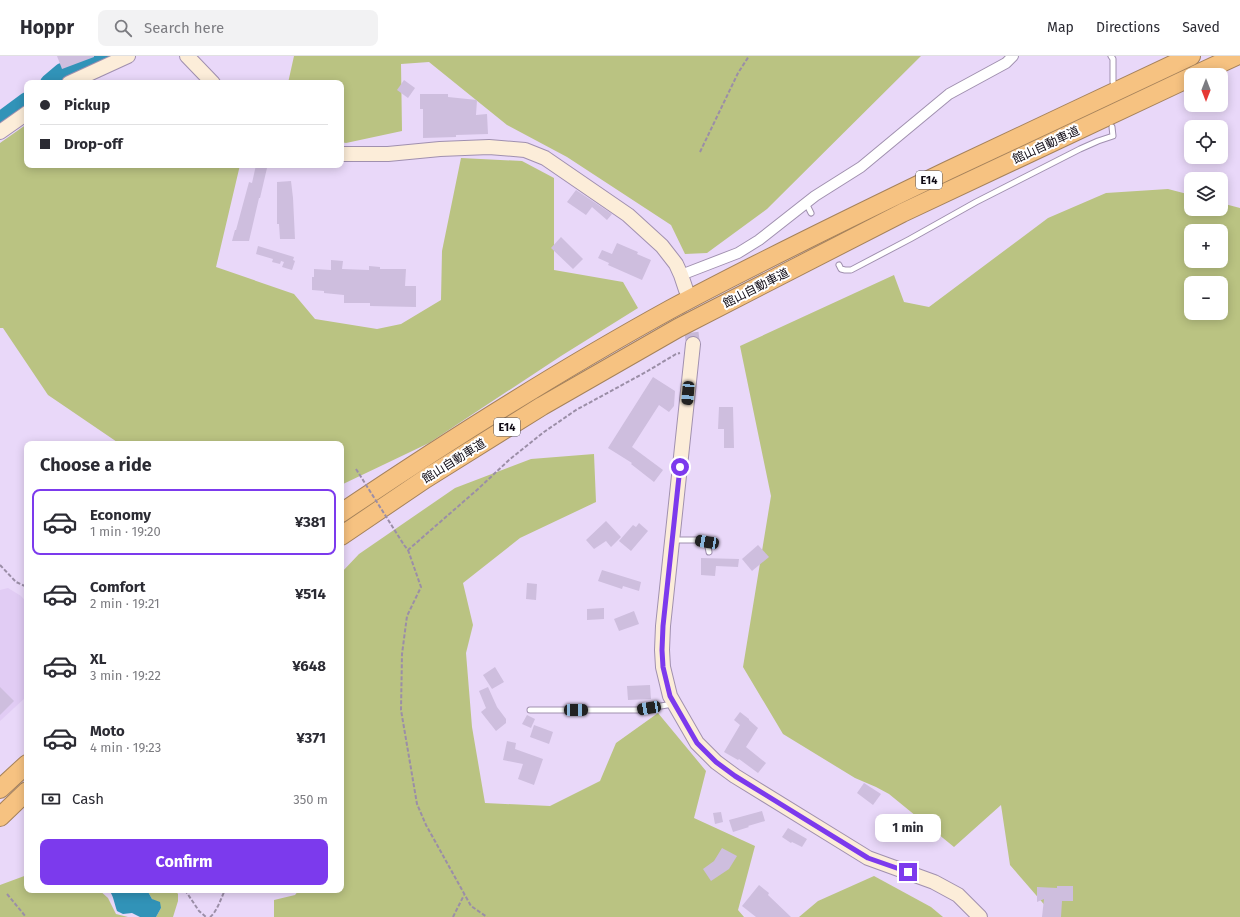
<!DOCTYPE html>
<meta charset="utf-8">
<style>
body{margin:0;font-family:"Fira Sans","Noto Sans JP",sans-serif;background:#f2f2f3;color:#2b2b33;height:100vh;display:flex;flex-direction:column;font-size:15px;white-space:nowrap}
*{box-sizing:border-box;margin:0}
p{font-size:13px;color:#7c7c81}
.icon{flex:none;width:22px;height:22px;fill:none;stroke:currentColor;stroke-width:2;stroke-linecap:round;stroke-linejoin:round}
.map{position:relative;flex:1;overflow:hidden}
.drawer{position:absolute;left:24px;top:385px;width:320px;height:452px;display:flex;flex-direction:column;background:#fff;border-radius:8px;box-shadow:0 2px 10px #0003}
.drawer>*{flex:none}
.top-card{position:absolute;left:24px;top:24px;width:320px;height:88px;border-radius:8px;box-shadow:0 2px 10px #0003;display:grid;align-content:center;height:88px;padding:0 16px;background:#fff}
.needle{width:26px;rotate:180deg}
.fabs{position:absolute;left:1184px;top:12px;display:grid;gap:8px}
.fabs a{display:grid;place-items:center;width:44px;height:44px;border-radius:8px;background:#fff;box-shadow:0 2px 10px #0003;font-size:20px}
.end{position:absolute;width:18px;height:18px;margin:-9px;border:5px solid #7c3aed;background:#fff;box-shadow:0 0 0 2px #fff}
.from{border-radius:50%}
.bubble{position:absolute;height:28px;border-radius:8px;background:#fff;box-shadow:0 2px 10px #0003;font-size:13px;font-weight:700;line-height:28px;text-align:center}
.car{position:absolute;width:12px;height:24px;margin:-12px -6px;border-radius:5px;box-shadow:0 0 3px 1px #0007;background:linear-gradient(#222 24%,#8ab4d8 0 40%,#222 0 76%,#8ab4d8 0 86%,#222 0)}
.top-card b{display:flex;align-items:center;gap:14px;height:38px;font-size:15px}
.top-card b+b{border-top:1px solid #e1e1e2}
.top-card i{width:10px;height:10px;background:#2b2b33}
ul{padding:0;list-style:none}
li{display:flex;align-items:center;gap:12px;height:66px;margin:0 8px 6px;padding:0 8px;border:2px solid transparent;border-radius:8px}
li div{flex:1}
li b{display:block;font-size:15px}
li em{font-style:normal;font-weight:700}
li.on{border-color:#7c3aed}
li>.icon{width:36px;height:36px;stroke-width:1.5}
h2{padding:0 16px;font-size:18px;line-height:48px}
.pay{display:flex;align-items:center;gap:10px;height:44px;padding:0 16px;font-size:15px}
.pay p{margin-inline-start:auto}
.cta{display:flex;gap:8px;margin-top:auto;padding:8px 16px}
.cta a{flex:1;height:46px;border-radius:8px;background:#7c3aed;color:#fff;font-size:16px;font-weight:700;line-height:46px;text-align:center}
header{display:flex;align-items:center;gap:24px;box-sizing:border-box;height:56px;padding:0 20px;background:#fff;border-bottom:1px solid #e1e1e2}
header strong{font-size:19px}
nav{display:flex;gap:22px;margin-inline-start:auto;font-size:14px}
.search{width:280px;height:36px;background:#f2f2f3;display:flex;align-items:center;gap:10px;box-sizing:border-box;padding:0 14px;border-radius:8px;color:#7c7c81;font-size:15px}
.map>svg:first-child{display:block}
.built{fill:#e1ccf4}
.green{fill:#bac382;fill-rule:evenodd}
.water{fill:#3193b8}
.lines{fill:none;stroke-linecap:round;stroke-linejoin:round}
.river{stroke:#3193b8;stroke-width:18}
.building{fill:#cebede}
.secondary-tunnel{stroke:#c8b9d7;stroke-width:14;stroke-dasharray:14 7;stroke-linecap:butt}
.lane-casing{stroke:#a090af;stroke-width:7}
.street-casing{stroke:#a090af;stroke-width:12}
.secondary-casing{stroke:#a090af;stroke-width:16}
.highway-casing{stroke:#a5825b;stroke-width:20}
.path{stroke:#9b8ea7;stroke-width:2;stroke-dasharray:4 2;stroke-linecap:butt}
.lane{stroke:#fff;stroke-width:5}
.street{stroke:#fff;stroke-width:10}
.secondary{stroke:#fcedd9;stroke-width:14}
.highway{stroke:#f6c281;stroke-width:18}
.path-bridge{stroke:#9b8ea7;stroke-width:2;stroke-dasharray:4 2;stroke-linecap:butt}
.route{stroke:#7c3aed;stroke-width:5}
.labels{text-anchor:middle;stroke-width:4;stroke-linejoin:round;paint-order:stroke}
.shield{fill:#fff;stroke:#57545a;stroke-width:1}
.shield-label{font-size:11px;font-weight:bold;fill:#0f0a14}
.street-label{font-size:12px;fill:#0f0a14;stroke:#fff}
</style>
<header>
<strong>Hoppr</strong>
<div class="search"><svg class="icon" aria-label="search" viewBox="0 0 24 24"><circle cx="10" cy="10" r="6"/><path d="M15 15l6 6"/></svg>Search here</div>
<nav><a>Map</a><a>Directions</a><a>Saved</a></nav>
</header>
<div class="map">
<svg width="1240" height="861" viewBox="0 0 1240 861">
<rect width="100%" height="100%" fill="#e9d8f9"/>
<path class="built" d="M 8,532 L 21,540 L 27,547 L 27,640 L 0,665 L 0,534 Z"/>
<g class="green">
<path d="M 294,0 L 921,0 L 767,153 L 707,197 L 685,198 L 671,169 L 567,101 L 507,69 L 429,6 L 401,8 L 402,75 L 346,87 L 341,86 L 341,27 L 288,27 Z"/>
<path d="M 27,68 L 27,109 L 240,109 L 216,211 L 294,238 L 315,263 L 377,273 L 401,268 L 441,244 L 442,195 L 461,102 L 522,105 L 554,122 L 554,214 L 623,226 L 638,252 L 561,300 L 429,387 L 341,429 L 341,388 L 120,388 L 48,339 L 3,272 L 0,272 L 0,87 Z"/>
<path d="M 1168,133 L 1191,139 L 1191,153 L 1221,153 L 1221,147 L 1240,152 L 1240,861 L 1055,861 L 1010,809 L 1001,749 L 954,791 L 889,738 L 876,731 L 855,722 L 783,678 L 743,611 L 771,440 L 740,290 L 894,219 L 904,246 L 929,251 L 1048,162 L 1106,137 ZM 1191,175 L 1221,175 L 1221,205 L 1191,205 ZM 1191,227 L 1221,227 L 1221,257 L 1191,257 Z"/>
<path d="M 594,398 L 596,446 L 520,482 L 463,527 L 473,569 L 466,597 L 472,671 L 485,747 L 550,750 L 600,725 L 616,687 L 658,657 L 706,715 L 694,762 L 755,790 L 738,854 L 744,861 L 274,861 L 274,844 L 295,839 L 299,834 L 341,834 L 341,517 L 359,498 L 455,432 L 531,403 Z"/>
<path d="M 27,819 L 27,834 L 99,834 L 108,842 L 116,858 L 128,861 L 0,861 L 0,829 Z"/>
<path d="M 874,820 L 931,851 L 943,861 L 799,861 L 818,845 Z"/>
<path d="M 147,834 L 175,834 L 178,838 L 178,845 L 173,861 L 156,861 L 161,852 L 152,843 Z"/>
</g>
<path class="water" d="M 109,834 L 147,834 L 152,843 L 160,846 L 161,852 L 156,861 L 140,861 L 132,857 L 123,858 L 117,855 C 114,847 114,841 109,834 Z"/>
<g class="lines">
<g class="river">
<path d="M 49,27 L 62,16 L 90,9 L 110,0"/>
<path d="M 0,65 L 27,45"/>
</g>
</g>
<g class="building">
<path d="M 57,0 L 94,0 L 94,1 L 62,13 Z"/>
<path d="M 404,24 L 415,32 L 408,42 L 397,34 Z"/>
<path d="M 420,38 L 448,38 L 448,41 L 477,44 L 476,59 L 487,58 L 488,78 L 456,79 L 456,81 L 423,82 L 423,53 L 420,53 Z"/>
<path d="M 256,109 L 267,112 L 260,142 L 259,142 L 249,185 L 232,185 L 235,174 L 236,174 L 249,126 L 252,127 Z"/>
<path d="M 291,125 L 293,142 L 295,183 L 280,183 L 279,168 L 277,168 L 277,126 Z"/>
<path d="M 576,134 L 612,158 L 607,164 L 592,151 L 586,159 L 567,146 Z"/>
<path d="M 561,181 L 583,203 L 573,213 L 551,192 Z"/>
<path d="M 617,187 L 638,196 L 637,198 L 651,204 L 642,224 L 608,209 L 609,207 L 598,202 L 602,194 L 612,198 Z"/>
<path d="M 258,190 L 294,201 L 293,204 L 295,205 L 292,214 L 282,211 L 284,206 L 281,205 L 280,208 L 272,206 L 273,203 L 256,198 Z"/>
<path d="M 331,204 L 343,205 L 342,213 L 369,214 L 369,210 L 380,211 L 380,213 L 406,213 L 405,230 L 416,230 L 416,251 L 370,250 L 370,247 L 344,247 L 344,239 L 324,237 L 324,235 L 312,234 L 312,221 L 314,221 L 314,213 L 331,214 Z"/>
<path d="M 653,321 L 675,335 L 674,350 L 669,356 L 659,349 L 632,391 L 663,414 L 654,426 L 631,408 L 632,407 L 608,392 Z"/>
<path d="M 719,351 L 733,351 L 734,392 L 724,392 L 724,373 L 718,373 Z"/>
<path d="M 606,465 L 621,481 L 611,491 L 606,485 L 594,493 L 586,484 Z"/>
<path d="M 639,467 L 648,475 L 631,495 L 619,485 L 633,469 L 636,471 Z"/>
<path d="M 758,489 L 769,501 L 752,515 L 742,503 Z"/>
<path d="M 701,502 L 739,503 L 738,511 L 716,510 L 715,520 L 701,519 Z"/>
<path d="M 602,514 L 641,526 L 639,535 L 623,530 L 622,533 L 598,525 Z"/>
<path d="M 527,527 L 537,528 L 536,544 L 526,543 Z"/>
<path d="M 604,552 L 604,563 L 587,564 L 587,553 Z"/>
<path d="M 634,555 L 639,568 L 619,575 L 614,563 Z"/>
<path d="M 495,611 L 504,626 L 492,633 L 483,619 Z"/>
<path d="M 650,629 L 651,643 L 628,644 L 627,630 Z"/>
<path d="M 0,631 L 14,645 L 0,659 Z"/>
<path d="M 488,631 L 497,651 L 506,663 L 506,667 L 496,675 L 481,656 L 486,652 L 479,635 Z"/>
<path d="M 740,656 L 749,663 L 749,664 L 758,672 L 746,691 L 766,707 L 758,717 L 739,703 L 738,704 L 724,696 L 740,669 L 734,664 Z"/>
<path d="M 527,659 L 535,663 L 531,672 L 522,668 Z"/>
<path d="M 534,669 L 553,676 L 549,688 L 530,681 Z"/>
<path d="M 507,685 L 516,687 L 515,693 L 543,703 L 534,729 L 518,723 L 523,708 L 503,704 Z"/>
<path d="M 864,727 L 881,738 L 873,749 L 857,737 Z"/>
<path d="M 762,755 L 765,765 L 748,770 L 749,771 L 733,776 L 729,764 Z"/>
<path d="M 721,756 L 723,766 L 715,768 L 713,757 Z"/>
<path d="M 788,772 L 807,783 L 802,791 L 792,786 L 791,787 L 782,781 Z"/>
<path d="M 722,792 L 737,800 L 729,813 L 711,825 L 703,813 L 714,805 Z"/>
<path d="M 759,829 L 769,837 L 768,839 L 791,861 L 756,861 L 742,850 Z"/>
<path d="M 1057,830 L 1073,830 L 1073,845 L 1062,845 L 1061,861 L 1042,861 L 1044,843 L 1037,846 L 1037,831 L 1057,832 Z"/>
</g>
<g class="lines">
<path class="secondary-tunnel" d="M 686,235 L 693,288"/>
<defs>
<g id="lane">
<path d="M 1111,0 L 1113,3 L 1113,26"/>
<path d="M 806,147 L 811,157"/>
<path d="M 839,209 L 841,213 L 845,214 L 851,214 L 910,183 L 976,146 L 1080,93 L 1098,85 L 1113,80 L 1112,71"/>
<path d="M 673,484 L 697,484 L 707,486 L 709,496"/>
<path d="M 530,654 L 637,654 L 673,648"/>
</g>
<path id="street" d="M 681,219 L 738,197 L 759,184 L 815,140 L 861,111 L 949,38 L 1006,7 L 1013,0"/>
<g id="secondary">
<path d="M 187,0 L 213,27"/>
<path d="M 69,27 L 128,0"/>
<path d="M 0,76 L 27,57"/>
<path d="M 341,98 L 388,98 L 440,93 L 489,91 L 525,94 L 545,102 L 628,159 L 662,190 L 676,208 L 681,219 L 686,234"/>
<path d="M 693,288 L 663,570 L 662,594 L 663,611 L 670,640 L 697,687 L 716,706 L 735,720 L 868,802 L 934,826 L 958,839 L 980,861"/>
</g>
<g id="highway">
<path d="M 1195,19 L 1236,0"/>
<path d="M 341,457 C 448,385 558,315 671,253 C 762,204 856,159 949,114 C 1030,76 1110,38 1191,0"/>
<path d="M 341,480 L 425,423 L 542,350 L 678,272 L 902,157 L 1191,21"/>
<path d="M 0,733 L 27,708"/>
<path d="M 0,761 L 27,735"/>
</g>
</defs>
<use href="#lane" class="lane-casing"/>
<use href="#street" class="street-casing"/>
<use href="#secondary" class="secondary-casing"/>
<use href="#highway" class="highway-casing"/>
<g class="path">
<path d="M 700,96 L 738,17 L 749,0"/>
<path d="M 404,489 L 408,494 L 478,433 L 509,404 L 544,376 L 576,354 L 646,316 L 676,298 L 680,297"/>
<path d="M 408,494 L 421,531 L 407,560 L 402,598 L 401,654 L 417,748 L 426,769 L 471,850 L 487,861"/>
<path d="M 0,509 L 16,526 L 27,531"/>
<path d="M 185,834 L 199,855 L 206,861"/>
<path d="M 270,834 L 272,835"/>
<path d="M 7,838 L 26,861"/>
<path d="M 210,861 C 217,856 221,842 225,834"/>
<path d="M 453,861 L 464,839"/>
</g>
<use href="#lane" class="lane"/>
<use href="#street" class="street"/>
<use href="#secondary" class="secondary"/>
<use href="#highway" class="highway"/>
<path class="path-bridge" d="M 356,413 L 404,489"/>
</g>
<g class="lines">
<path class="route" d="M 680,411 L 663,570 L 662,594 L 663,611 L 670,640 L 697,687 L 716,706 L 735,720 L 868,802 L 908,816"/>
</g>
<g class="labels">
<g class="shield">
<rect x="916" y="115" width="26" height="18" rx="3"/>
<rect x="494" y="362" width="26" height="18" rx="3"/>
</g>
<g class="shield-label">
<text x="929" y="128">E14</text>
<text x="507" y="375">E14</text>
</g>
<g class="street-label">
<text transform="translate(1046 89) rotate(-25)" y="4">館山自動車道</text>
<text transform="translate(756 232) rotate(-27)" y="4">館山自動車道</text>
<text transform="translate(454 405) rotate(-32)" y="4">館山自動車道</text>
</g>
</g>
</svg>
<div class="fabs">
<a><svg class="needle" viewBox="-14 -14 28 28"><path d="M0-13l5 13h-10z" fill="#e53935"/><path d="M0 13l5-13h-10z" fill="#7c7c81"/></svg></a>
<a><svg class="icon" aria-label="locate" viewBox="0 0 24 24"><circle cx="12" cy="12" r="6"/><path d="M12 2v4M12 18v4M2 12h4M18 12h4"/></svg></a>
<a><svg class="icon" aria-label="layers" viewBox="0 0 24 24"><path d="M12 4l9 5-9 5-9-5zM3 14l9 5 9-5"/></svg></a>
<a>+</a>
<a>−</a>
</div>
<i class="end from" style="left:680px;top:411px"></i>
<i class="end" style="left:908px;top:816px"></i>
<div class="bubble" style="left:875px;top:758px;width:66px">1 min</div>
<i class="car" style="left:688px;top:337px;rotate:185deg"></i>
<i class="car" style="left:707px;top:486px;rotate:280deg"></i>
<i class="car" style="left:649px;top:652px;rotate:260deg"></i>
<i class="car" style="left:576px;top:654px;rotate:90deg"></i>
<div class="top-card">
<b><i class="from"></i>Pickup</b>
<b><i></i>Drop-off</b>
</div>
<section class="drawer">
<h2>Choose a ride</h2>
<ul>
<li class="on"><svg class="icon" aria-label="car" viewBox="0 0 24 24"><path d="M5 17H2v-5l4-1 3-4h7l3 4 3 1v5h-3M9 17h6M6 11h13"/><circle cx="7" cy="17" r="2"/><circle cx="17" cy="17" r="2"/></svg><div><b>Economy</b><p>1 min · 19:20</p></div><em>¥381</em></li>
<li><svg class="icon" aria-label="car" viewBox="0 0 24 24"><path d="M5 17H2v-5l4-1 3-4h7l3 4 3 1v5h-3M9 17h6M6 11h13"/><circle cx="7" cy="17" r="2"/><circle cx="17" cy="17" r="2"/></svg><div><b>Comfort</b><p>2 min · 19:21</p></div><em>¥514</em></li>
<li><svg class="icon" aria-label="car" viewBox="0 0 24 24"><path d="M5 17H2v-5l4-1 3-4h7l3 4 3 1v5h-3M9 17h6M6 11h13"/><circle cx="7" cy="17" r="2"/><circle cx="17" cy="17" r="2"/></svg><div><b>XL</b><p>3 min · 19:22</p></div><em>¥648</em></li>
<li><svg class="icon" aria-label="car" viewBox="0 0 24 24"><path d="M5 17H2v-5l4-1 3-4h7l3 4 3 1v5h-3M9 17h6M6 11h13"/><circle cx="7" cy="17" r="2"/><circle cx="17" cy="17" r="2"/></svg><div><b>Moto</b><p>4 min · 19:23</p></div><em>¥371</em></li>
</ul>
<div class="pay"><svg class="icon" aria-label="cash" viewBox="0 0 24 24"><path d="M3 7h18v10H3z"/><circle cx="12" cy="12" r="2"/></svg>Cash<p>350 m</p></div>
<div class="cta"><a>Confirm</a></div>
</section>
</div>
